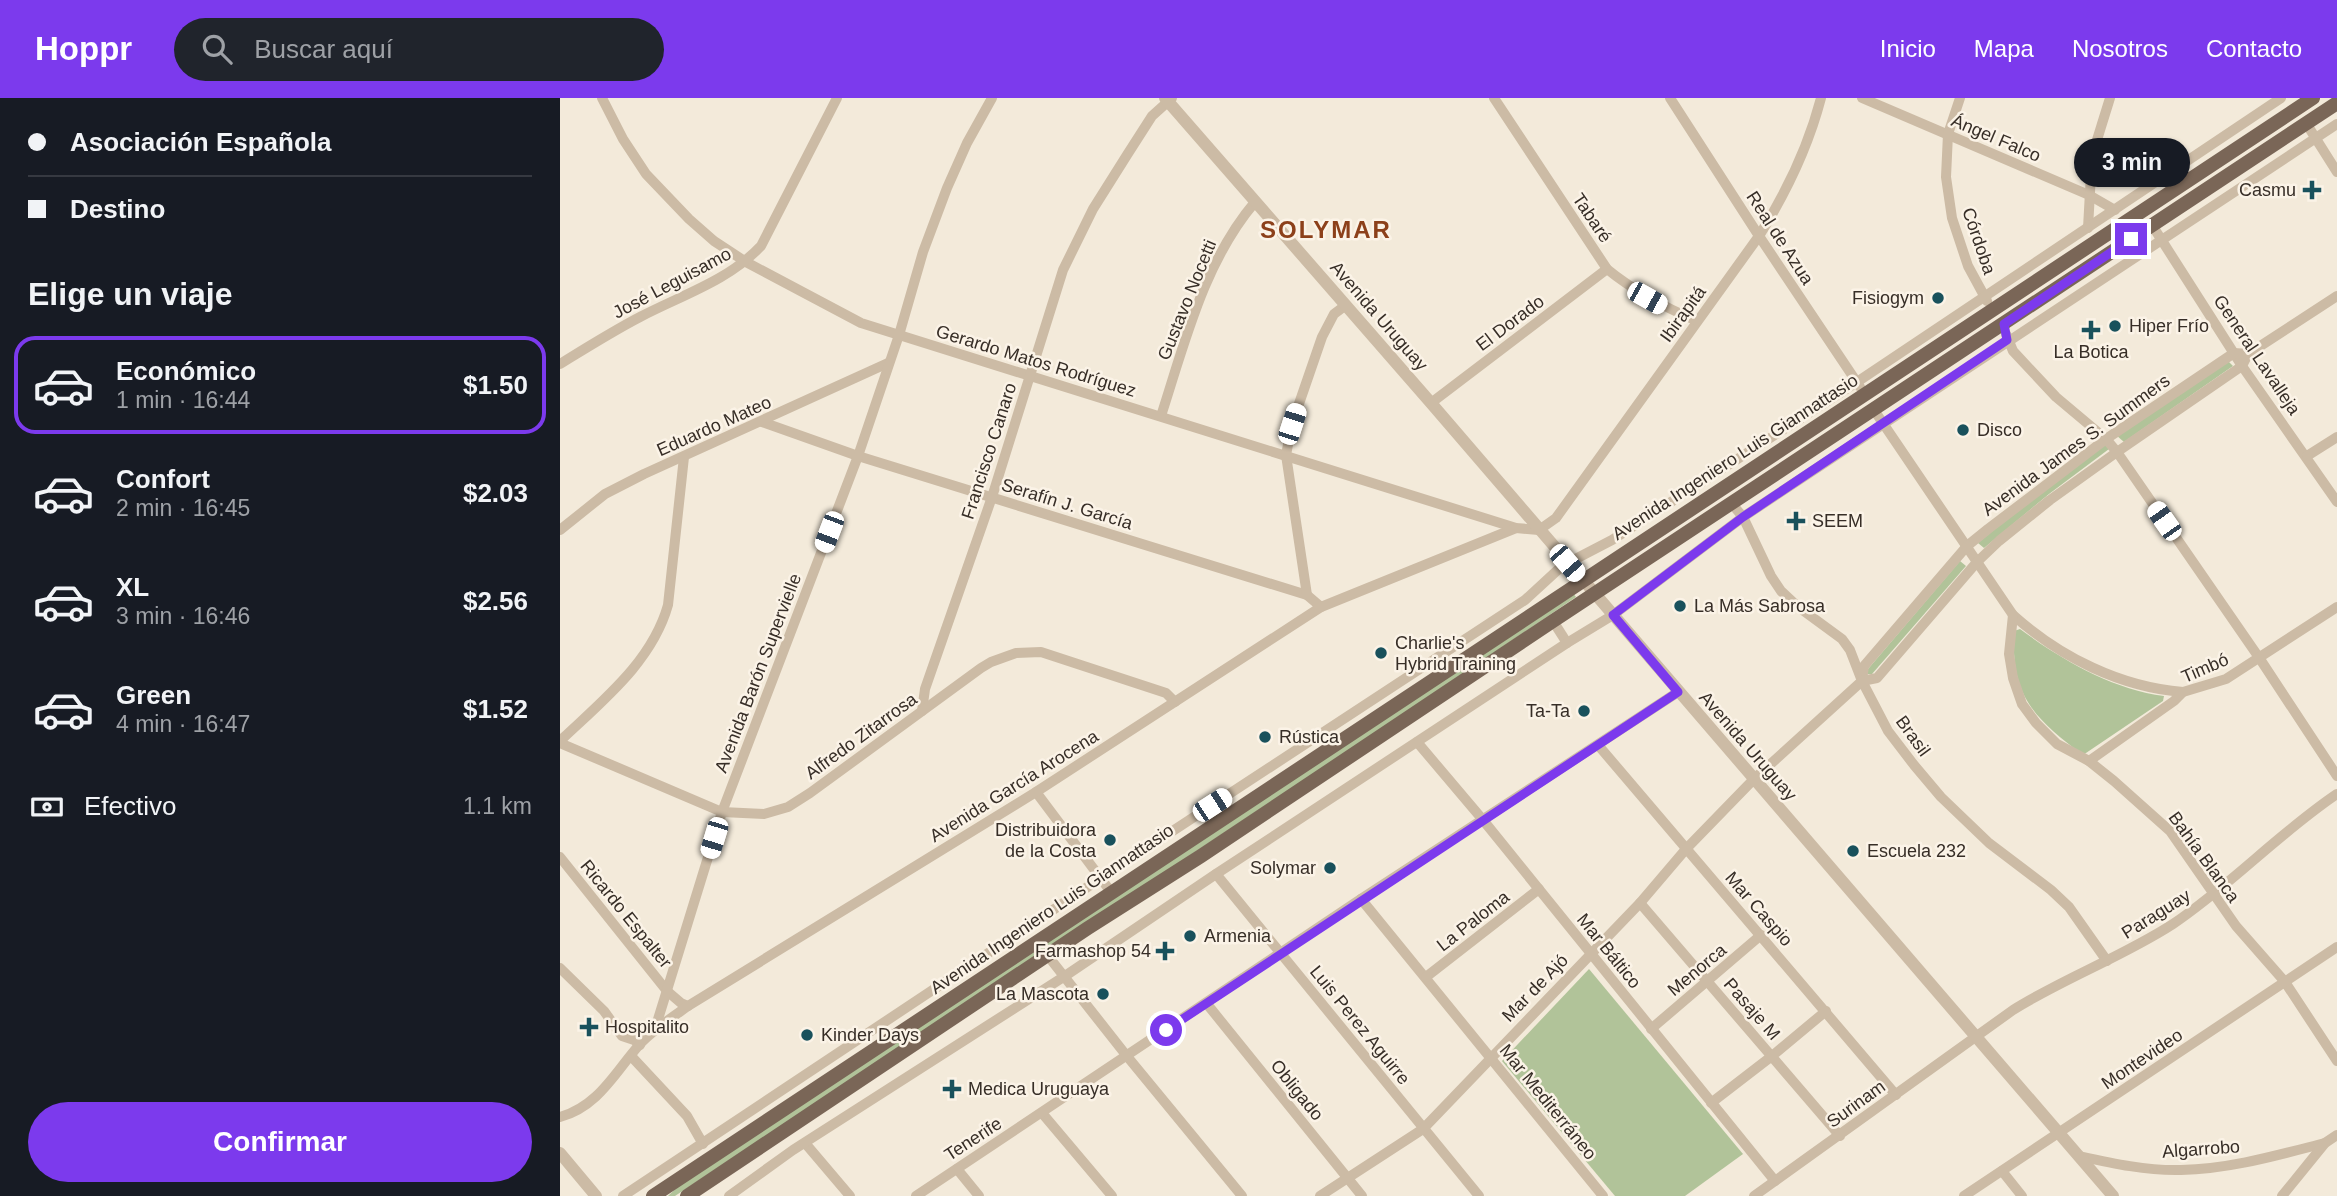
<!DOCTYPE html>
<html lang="es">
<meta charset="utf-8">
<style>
body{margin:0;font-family:Helvetica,sans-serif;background:#20242c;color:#f1f3f6;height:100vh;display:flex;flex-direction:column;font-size:26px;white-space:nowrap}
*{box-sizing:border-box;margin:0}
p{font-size:23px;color:#9ea1a6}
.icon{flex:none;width:38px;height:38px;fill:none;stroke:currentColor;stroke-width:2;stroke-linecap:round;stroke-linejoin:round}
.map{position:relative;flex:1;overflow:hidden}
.details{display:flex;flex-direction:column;background:#171b24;width:560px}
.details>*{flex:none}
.banner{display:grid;align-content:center;height:154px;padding:0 28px;background:#171b24}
.end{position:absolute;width:32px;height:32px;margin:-16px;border:9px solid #7c3aed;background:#fff;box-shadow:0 0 0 4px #fff}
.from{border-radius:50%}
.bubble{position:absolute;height:49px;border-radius:24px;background:#171b24;box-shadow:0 2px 5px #0004;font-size:23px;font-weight:600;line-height:49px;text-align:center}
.car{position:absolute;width:21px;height:42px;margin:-21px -10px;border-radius:9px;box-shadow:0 0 5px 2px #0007;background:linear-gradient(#fff 24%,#345 0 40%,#fff 0 76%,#345 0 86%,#fff 0)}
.banner b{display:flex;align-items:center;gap:24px;height:66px;font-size:26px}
.banner b+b{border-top:2px solid #363941}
.banner i{width:18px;height:18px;background:#f1f3f6}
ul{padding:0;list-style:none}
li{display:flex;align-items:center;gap:21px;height:98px;margin:0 14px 10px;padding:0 14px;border:4px solid transparent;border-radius:21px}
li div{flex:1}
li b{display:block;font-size:26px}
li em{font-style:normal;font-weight:600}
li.on{border-color:#7c3aed}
li>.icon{width:63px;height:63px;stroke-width:1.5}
h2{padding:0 28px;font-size:32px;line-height:84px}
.pay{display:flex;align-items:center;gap:18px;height:77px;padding:0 28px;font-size:26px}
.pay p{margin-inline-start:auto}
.cta{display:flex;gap:14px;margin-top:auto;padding:14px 28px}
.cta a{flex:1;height:80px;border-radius:42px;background:#7c3aed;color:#fff;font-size:28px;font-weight:600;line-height:80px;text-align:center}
header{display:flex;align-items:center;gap:42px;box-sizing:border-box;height:98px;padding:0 35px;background:#7c3aed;color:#fff}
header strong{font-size:33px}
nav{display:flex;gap:38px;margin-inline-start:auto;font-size:24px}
.search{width:490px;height:63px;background:#20242c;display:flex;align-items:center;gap:18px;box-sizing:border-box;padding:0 24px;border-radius:38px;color:#9ea1a6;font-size:26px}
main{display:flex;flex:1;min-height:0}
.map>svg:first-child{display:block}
.green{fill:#b1c399}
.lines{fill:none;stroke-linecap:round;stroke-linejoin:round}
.minor{stroke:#ccbba5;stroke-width:10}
.tertiary{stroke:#ccbba5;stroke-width:12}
.primary{stroke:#7a6657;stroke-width:14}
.route{stroke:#7c3aed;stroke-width:9}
.poi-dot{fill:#19515c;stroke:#fbf3e7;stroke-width:2.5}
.labels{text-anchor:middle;stroke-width:5;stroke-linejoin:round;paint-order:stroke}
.street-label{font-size:18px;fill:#372e27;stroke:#fbf3e7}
.poi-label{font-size:18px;fill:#372e27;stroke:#fbf3e7;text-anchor:start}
.district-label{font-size:24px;font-weight:bold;letter-spacing:2px;fill:#8c401a;stroke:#fbf3e7}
</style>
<header>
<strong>Hoppr</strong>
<div class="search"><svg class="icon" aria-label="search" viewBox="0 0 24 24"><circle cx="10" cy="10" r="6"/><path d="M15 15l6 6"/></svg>Buscar aquí</div>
<nav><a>Inicio</a><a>Mapa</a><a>Nosotros</a><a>Contacto</a></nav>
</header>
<main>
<section class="details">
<div class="banner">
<b><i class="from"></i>Asociación Española</b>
<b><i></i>Destino</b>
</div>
<h2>Elige un viaje</h2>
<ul>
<li class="on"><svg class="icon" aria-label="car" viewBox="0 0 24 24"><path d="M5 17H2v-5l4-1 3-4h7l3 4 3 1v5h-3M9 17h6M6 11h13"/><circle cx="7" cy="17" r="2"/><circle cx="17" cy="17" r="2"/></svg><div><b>Económico</b><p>1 min · 16:44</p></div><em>$1.50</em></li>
<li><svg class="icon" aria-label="car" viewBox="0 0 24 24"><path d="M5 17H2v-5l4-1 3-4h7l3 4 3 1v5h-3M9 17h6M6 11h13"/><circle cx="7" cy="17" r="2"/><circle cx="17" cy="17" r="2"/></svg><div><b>Confort</b><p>2 min · 16:45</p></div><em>$2.03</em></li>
<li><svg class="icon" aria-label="car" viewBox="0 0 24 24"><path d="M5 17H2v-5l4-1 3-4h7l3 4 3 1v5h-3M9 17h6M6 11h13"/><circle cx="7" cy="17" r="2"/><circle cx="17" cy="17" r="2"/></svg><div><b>XL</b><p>3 min · 16:46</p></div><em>$2.56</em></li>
<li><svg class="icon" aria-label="car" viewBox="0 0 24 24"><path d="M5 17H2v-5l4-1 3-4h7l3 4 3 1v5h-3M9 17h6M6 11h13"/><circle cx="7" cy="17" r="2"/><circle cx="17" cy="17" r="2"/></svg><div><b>Green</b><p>4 min · 16:47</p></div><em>$1.52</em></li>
</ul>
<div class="pay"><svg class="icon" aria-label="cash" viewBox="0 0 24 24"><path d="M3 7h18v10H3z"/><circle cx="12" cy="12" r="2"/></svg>Efectivo<p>1.1 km</p></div>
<div class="cta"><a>Confirmar</a></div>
</section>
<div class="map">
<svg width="1777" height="1098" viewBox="0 0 1777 1098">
<rect width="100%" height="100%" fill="#f3eada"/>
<g class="green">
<path d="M 1668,263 L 1673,268 L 1564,344 L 1556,337 Z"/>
<path d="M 1545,346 L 1549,351 L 1489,396 L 1424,450 L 1418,445 L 1482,392 Z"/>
<path d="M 1400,463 L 1406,468 L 1312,576 L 1308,576 L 1308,571 Z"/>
<path d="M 1013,495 L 1016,499 L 830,625 L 115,1098 L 108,1098 L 124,1083 Z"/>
<path d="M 1460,531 C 1502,562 1552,591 1604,598 L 1603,603 L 1523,657 C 1473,619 1451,598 1454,533 Z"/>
<path d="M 1029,871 L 1183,1056 L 1125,1098 L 1055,1098 L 942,963 Z"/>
</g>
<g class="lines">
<g class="minor">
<path d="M 42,0 L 63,41 L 86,76 L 129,121 L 154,143 L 186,164 L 301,225 L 956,430 L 979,432 L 996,420 L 1199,138 C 1226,95 1248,50 1261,0"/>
<path d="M 934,0 L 1047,171 C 1075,194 1104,209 1137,223"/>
<path d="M 1110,0 L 1199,138 L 1300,289"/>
<path d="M 1302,0 L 1529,97 L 1555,112"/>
<path d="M 1400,0 L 1388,36 L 1386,79 L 1392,120 L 1408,168 L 1427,203"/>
<path d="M 1746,25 L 1777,74"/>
<path d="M 1592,127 L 1682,268 L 1777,404"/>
<path d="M 1528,130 L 1532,58 L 1550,0"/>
<path d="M 1446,236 L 1453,253 L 1496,299 L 1546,341 L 1557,354 L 1700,561 L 1777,678"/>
<path d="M 0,266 C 26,250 53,233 80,219 C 122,197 168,183 201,148 L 277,0"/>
<path d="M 871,305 L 1047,171"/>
<path d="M 1314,312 L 1453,517 C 1500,559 1560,589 1623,594"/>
<path d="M 601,318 C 625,244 644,164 695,104"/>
<path d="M 202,324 L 298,358 L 747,497 L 761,509"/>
<path d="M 1747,358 L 1777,339"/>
<path d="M 1172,406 L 1183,419 L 1211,478 L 1221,493 L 1237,508 L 1282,541 L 1290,552 L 1302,583 L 1328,633 L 1354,667 L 1381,699 L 1429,745 L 1491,792 L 1509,809 L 1547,863"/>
<path d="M 0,432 L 45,396 L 84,376 L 328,265"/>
<path d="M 747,497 L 726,357 L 732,326 L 762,239 L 774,216 L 786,207"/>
<path d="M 1453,517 L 1449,556 L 1453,580 L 1462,606 L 1476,625 L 1497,646 L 1529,663 L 1554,683 L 1610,733 L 1676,828 L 1725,884 L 1777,963"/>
<path d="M 993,523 L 1007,545"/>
<path d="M 1302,582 L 1304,568 L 1407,448 L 1428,431 L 1546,341 L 1674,255 L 1688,256"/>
<path d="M 362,613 L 365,591 L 432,399 L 503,172 L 533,111 L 567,57 L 592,18 L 612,0"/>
<path d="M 0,643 C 42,603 92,564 108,507 L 124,359"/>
<path d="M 857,644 L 923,722 L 1215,1083"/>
<path d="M 0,645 L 162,714 L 204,716 L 228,709 L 250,695 L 421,570 L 431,564 L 456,555 L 481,554 L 606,595 L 615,604"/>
<path d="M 1038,647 L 1336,997"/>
<path d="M 1529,663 L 1614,603 L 1623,594 L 1666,581 L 1777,509"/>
<path d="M 476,694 L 551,794"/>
<path d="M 0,759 L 107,893 L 121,905 L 128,908"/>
<path d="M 656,776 L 919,1098"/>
<path d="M 801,801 L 1043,1098"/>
<path d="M 1080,805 L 1280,1038"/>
<path d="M 488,858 L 566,957 L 682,1098"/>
<path d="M 0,870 L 44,913 L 62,938 L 74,942 L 80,947"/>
<path d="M 866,879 L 979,791"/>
<path d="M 647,906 L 802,1098"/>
<path d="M 95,931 L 162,714 L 298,358 L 339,237 L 363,154 L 387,90 L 407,45 L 432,0"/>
<path d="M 1091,931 L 1201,837"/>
<path d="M 71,958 L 127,1018 L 143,1046"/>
<path d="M 1151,1005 L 1212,958 L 1266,913"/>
<path d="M 482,1015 L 552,1098"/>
<path d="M 0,1019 C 39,1008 55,974 80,946 C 94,931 111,920 128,908 L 476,694 L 761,509 L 956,430"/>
<path d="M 245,1045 L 290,1098"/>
<path d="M 1519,1058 C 1551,1065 1587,1073 1621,1072 C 1670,1071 1718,1057 1765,1045"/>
<path d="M 397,1071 L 419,1098"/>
<path d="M 1442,1073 L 1462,1098"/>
<path d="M 63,1098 L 541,780 L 965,502 L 1002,468 L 1052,442 L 1297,284 L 1721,0"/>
<path d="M 169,1098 L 233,1052 L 505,878 L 656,776 L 1007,545 L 1053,517 L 1183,419 L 1777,26"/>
<path d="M 356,1098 L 801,801 L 1118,594"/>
<path d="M 760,1098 L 863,1031 L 1080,805 L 1126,751 L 1194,681 L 1302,583 L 1317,580 L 1417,464 L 1439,443 L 1490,402 L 1557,354 L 1682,268 L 1688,256 L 1777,198"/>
<path d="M 1194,1098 L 1453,912 C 1504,880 1562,859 1613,826 C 1671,787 1719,735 1777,696"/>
<path d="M 1404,1098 L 1777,849"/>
<path d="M 1722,1098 L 1765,1045 L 1777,1037"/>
</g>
<g class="tertiary">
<path d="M 605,0 L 871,305 L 1553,1098"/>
<path d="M 0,1055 L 36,1098"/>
</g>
<g class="primary">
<path d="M 93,1098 L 1753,0"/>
<path d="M 127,1098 L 528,830 L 641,758 L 993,523 L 1777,5"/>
</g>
</g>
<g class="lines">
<path class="route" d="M 606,932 L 1118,594 L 1053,517 L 1183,419 L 1447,242 L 1444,226 L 1571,141"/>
</g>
<g class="poi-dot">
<path d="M1748.5 81.5h7v7h7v7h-7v7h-7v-7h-7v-7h7z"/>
<circle cx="1378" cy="200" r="7"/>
<circle cx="1555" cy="228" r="7"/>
<path d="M1527.5 221.5h7v7h7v7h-7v7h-7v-7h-7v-7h7z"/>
<circle cx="1403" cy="332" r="7"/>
<path d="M1232.5 412.5h7v7h7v7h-7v7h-7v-7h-7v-7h7z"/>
<circle cx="1120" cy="508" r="7"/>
<circle cx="821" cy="555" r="7"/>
<circle cx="1024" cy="613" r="7"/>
<circle cx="705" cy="639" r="7"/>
<circle cx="550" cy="742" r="7"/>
<circle cx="1293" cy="753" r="7"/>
<circle cx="770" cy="770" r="7"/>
<circle cx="630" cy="838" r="7"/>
<path d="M601.5 842.5h7v7h7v7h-7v7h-7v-7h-7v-7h7z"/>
<circle cx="543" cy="896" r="7"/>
<path d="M25.5 918.5h7v7h7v7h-7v7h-7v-7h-7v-7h7z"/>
<circle cx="247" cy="937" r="7"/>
<path d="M388.5 980.5h7v7h7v7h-7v7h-7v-7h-7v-7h7z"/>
</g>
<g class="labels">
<g class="street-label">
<text transform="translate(1436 40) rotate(23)" y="6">Ángel Falco</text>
<text transform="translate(1032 120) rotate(56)" y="6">Tabaré</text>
<text transform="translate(1220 140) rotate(57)" y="6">Real de Azua</text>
<text transform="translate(1419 143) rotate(71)" y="6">Córdoba</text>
<text transform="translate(112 185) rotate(-28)" y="6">José Leguisamo</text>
<text transform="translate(627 202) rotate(-68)" y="6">Gustavo Nocetti</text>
<text transform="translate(1123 216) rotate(-54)" y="6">Ibirapitá</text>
<text transform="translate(819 218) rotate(49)" y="6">Avenida Uruguay</text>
<text transform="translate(950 225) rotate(-37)" y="6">El Dorado</text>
<text transform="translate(1697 257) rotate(56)" y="6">General Lavalleja</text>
<text transform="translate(476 263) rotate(17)" y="6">Gerardo Matos Rodríguez</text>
<text transform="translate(154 328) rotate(-24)" y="6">Eduardo Mateo</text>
<text transform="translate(1516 347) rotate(-36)" y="6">Avenida James S. Summers</text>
<text transform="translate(429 353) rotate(-72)" y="6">Francisco Canaro</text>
<text transform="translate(1175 359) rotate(-33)" y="6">Avenida Ingeniero Luis Giannattasio</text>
<text transform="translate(507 406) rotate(17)" y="6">Serafín J. García</text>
<text transform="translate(1645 570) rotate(-23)" y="6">Timbó</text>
<text transform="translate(198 575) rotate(-69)" y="6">Avenida Barón Supervielle</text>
<text transform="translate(301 638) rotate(-36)" y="6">Alfredo Zitarrosa</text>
<text transform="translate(1353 638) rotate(54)" y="6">Brasil</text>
<text transform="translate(1188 648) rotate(49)" y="6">Avenida Uruguay</text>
<text transform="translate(454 688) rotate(-32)" y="6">Avenida García Arocena</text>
<text transform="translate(1644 759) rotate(54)" y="6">Bahía Blanca</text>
<text transform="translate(492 811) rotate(-34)" y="6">Avenida Ingeniero Luis Giannattasio</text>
<text transform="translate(1199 811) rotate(49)" y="6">Mar Caspio</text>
<text transform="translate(66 816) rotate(51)" y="6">Ricardo Espalter</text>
<text transform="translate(1596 816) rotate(-32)" y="6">Paraguay</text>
<text transform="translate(913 823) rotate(-38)" y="6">La Paloma</text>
<text transform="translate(1049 853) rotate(51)" y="6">Mar Báltico</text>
<text transform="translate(1137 872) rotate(-40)" y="6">Menorca</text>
<text transform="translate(975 890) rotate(-46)" y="6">Mar de Ajó</text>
<text transform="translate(1192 911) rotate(49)" y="6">Pasaje M</text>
<text transform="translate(800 927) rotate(51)" y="6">Luis Perez Aguirre</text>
<text transform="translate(1582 961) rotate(-34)" y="6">Montevideo</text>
<text transform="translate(737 992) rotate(51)" y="6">Obligado</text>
<text transform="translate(988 1004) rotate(51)" y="6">Mar Mediterráneo</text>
<text transform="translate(1296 1006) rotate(-36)" y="6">Surinam</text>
<text transform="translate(413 1041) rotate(-33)" y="6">Tenerife</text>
<text transform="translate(1641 1051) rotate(-4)" y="6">Algarrobo</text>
</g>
<g class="poi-label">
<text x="1736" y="98" text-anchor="end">Casmu</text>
<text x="1364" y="206" text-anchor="end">Fisiogym</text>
<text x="1569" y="234">Hiper Frío</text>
<text x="1531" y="260" text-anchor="middle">La Botica</text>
<text x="1417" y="338">Disco</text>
<text x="1252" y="429">SEEM</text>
<text x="1134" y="514">La Más Sabrosa</text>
<text x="835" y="551">Charlie's<tspan x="835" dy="21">Hybrid Training</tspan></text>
<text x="1010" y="619" text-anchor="end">Ta-Ta</text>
<text x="719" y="645">Rústica</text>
<text x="536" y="738" text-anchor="end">Distribuidora<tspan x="536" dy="21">de la Costa</tspan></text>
<text x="1307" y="759">Escuela 232</text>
<text x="756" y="776" text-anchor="end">Solymar</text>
<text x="644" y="844">Armenia</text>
<text x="591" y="859" text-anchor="end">Farmashop 54</text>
<text x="529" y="902" text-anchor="end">La Mascota</text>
<text x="45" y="935">Hospitalito</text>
<text x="261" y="943">Kinder Days</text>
<text x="408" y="997">Medica Uruguaya</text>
</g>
<g class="district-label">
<text x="766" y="140">SOLYMAR</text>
</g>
</g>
</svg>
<i class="end from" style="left:606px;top:932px"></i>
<i class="end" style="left:1571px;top:141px"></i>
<div class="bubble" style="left:1514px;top:40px;width:116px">3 min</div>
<i class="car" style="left:1087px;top:200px;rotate:119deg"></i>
<i class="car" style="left:732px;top:326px;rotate:18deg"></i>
<i class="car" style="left:1604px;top:423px;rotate:325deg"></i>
<i class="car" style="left:269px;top:434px;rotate:201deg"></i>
<i class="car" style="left:1007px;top:465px;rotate:139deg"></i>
<i class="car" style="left:652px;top:707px;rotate:57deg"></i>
<i class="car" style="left:154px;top:740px;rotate:197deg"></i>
</div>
</main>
